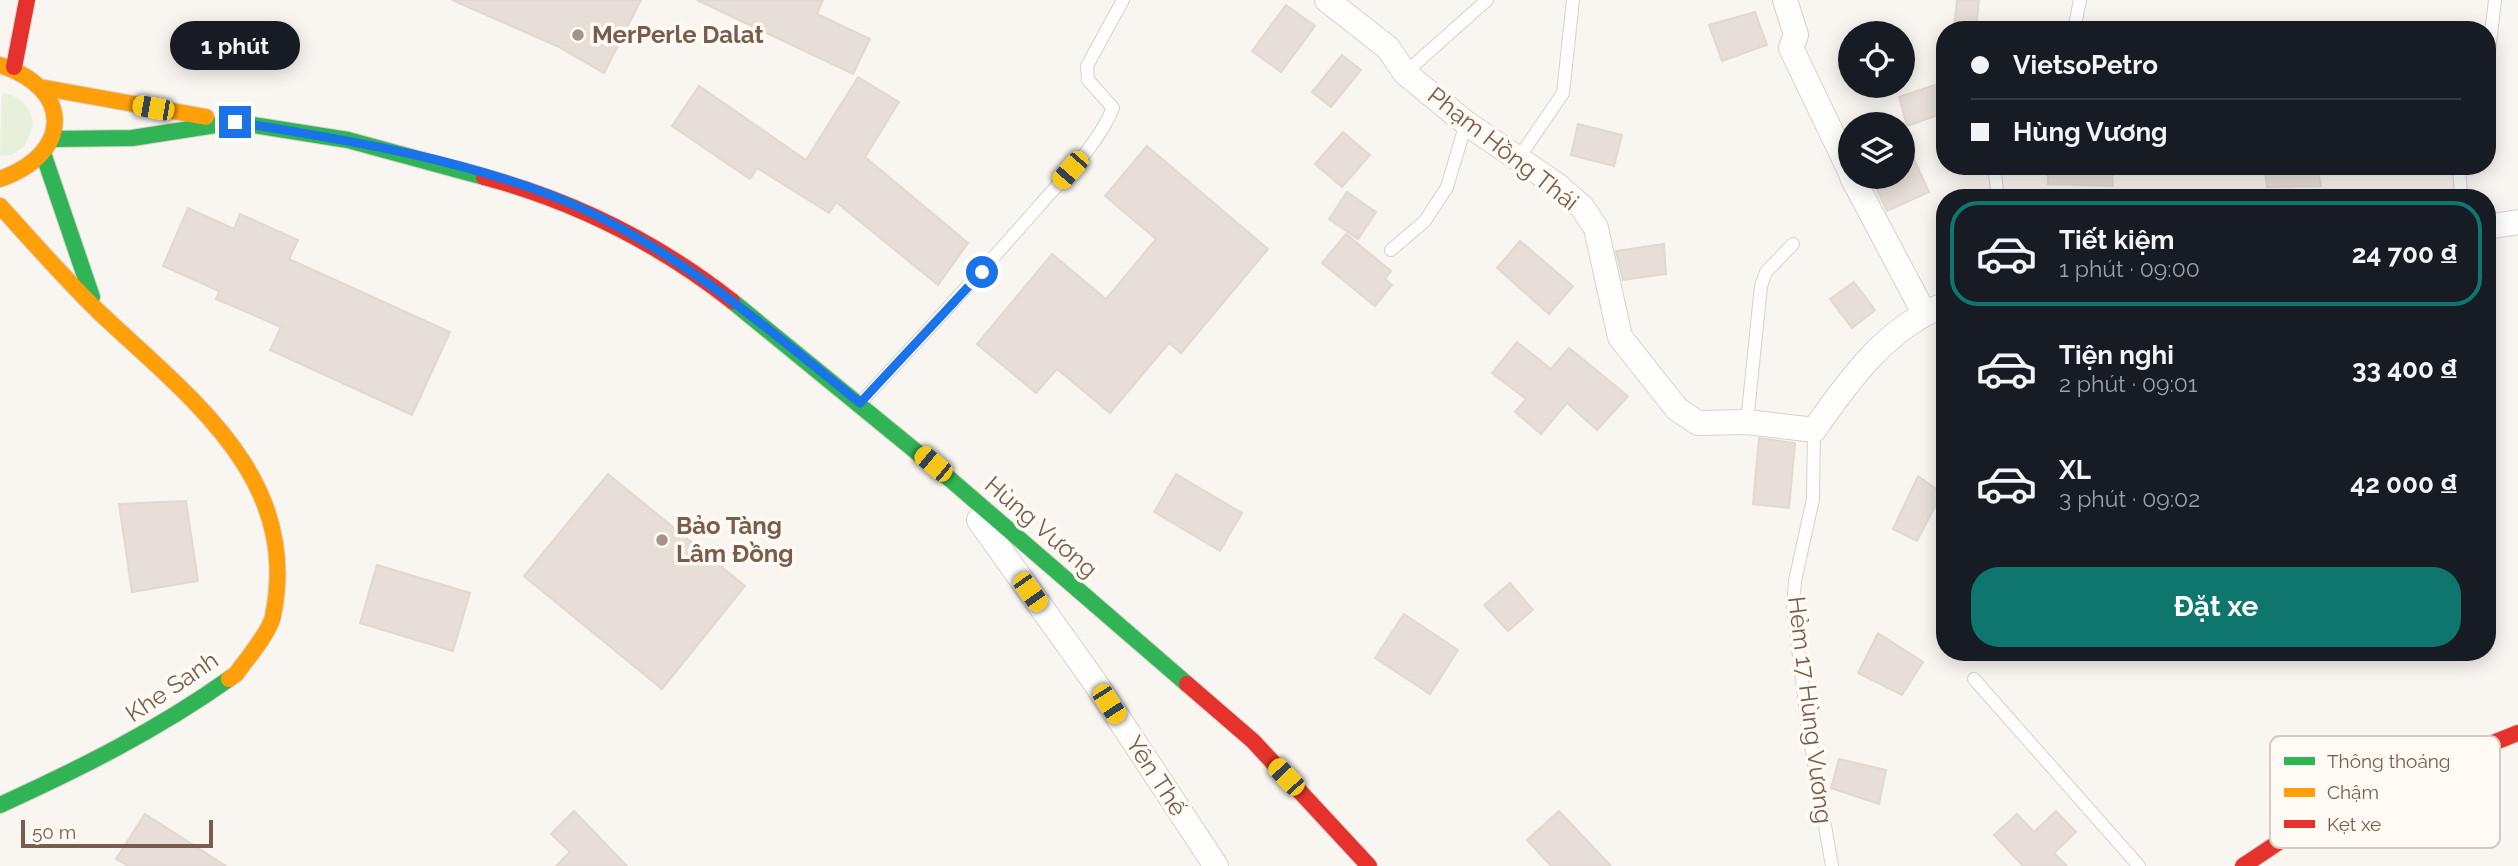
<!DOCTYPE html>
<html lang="vi">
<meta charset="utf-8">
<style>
body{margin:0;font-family:Raleway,sans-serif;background:#20242c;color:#f1f3f6;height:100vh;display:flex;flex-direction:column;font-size:26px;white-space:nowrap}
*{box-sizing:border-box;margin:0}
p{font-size:23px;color:#9ea1a6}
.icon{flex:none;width:38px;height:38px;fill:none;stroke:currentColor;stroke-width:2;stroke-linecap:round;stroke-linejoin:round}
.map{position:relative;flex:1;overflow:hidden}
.panel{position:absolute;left:1936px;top:189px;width:560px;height:472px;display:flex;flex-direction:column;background:#171b24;border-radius:28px;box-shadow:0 4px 18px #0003}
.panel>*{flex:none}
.banner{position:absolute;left:1936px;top:21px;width:560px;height:154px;border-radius:28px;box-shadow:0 4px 18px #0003;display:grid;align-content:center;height:154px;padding:0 35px;background:#171b24}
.fabs{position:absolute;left:1838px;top:21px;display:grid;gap:14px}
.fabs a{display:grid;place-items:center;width:77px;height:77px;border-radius:50%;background:#171b24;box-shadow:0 4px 18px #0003;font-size:35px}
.scale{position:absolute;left:21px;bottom:18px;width:192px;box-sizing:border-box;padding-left:7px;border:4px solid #7a5c4d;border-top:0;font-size:19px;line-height:24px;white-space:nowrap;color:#7a5c4d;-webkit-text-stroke:5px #fffaf3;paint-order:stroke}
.end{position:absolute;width:32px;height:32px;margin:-16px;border:9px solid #1a73e8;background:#fff;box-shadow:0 0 0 4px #fff}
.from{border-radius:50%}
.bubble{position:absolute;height:49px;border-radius:24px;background:#171b24;box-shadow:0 4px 18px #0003;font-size:23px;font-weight:700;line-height:49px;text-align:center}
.car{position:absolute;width:21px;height:42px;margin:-21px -10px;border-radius:9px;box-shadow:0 0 5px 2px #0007;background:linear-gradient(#f5c518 24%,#345 0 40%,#f5c518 0 76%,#345 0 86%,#f5c518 0)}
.banner b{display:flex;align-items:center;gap:24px;height:66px;font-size:26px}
.banner b+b{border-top:2px solid #363941}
.banner i{width:18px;height:18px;background:#f1f3f6}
ul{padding:12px 0 0;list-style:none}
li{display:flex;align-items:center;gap:21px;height:105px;margin:0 14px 10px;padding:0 21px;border:4px solid transparent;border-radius:28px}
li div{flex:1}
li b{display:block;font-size:26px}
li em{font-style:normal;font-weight:700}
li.active{border-color:#0f766e}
li>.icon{width:63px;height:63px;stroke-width:1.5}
.action{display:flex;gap:14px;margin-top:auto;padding:14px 35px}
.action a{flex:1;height:80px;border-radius:28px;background:#0f766e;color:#fff;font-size:28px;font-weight:700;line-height:80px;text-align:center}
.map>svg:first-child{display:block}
.green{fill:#e7f0db}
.building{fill:#e6ded7;stroke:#e2d8d2;stroke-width:2}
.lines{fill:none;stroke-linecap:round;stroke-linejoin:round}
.lane-casing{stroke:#d7d1cb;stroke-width:14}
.street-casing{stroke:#d7d1cb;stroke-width:26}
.fast-casing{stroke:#d9d2cb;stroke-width:18}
.slow-casing{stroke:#d9d2cb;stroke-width:18}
.jam-casing{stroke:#d9d2cb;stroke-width:18}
.lane{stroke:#fefefd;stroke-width:12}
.street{stroke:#fefefd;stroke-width:24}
.fast{stroke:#30b455;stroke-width:16}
.slow{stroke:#ff9f0a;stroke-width:16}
.jam{stroke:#e5322d;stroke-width:16}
.route{stroke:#1a73e8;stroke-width:9}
.poi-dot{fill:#a69286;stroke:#fffaf3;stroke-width:2.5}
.labels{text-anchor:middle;stroke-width:7;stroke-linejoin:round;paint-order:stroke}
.poi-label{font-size:24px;font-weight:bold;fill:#7a5c4d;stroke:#fffaf3;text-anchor:start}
.street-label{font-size:24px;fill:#7a5c4d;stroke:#fffaf3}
.key{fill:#fffaf3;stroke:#d7cbc1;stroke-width:2}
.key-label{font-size:19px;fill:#7a5c4d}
</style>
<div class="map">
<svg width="2518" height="866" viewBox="0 0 2518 866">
<rect width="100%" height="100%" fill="#f9f5f0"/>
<path class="green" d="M 2,93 C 21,96 31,107 33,125 L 25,146 L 11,155 L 0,156 Z"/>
<g class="building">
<path d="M 452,0 L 641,0 L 604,73 L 557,46 Z"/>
<path d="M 697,0 L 823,0 L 817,14 L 870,39 L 853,74 Z"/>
<path d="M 1957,0 L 1979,0 L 1976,30 L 1954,30 Z"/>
<path d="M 1286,5 L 1315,26 L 1281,72 L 1252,51 Z"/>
<path d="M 1755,12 L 1767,45 L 1722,61 L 1709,25 Z"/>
<path d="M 1342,55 L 1361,70 L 1331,107 L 1312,92 Z"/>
<path d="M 858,77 L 899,102 L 865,157 L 968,243 L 938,285 L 836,202 L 829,213 L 757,168 L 750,179 L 672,126 L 699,86 L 806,160 Z"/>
<path d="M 1944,82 L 1944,113 L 1907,126 L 1899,97 Z"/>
<path d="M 1578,124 L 1622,135 L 1614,166 L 1571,155 Z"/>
<path d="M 1343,132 L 1370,155 L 1342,187 L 1315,164 Z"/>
<path d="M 1902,133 L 1929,192 L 1887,211 L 1871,177 L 1902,177 Z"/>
<path d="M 1147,146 L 1268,249 L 1181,353 L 1169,343 L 1110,413 L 1057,369 L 1036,393 L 977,344 L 1052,254 L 1106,299 L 1156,239 L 1105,196 Z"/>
<path d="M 2048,166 L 2112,166 L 2113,186 L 2048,184 Z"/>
<path d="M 2264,166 L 2317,166 L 2321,186 L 2267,187 Z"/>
<path d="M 1347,192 L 1376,212 L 1358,239 L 1329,219 Z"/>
<path d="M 188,208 L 234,229 L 240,214 L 298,240 L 289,259 L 450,332 L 412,415 L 270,350 L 281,327 L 216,299 L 219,291 L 163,266 Z"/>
<path d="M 1346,234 L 1391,271 L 1385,279 L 1392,285 L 1375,306 L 1322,263 Z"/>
<path d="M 1520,241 L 1573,286 L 1549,314 L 1497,268 Z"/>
<path d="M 1664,244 L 1666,274 L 1623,280 L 1616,251 Z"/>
<path d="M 1854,282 L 1875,310 L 1852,328 L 1830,299 Z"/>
<path d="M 1517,342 L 1551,369 L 1569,348 L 1628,396 L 1597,430 L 1567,403 L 1541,434 L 1515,412 L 1526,399 L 1492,373 Z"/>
<path d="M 1759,438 L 1795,443 L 1789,508 L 1753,504 Z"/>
<path d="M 608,474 L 745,586 L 662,689 L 524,576 Z"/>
<path d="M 1176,474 L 1242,513 L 1220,551 L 1154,512 Z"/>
<path d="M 1918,476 L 1942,493 L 1917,541 L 1893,529 Z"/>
<path d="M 186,501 L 198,581 L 132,592 L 119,504 Z"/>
<path d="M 377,565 L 470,593 L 453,651 L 360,623 Z"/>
<path d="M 1510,583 L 1533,610 L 1508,631 L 1484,605 Z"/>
<path d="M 1404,614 L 1458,650 L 1430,694 L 1375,658 Z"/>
<path d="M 1878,633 L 1923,662 L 1902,695 L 1858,673 Z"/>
<path d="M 1839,759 L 1886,770 L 1879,804 L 1831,788 Z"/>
<path d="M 574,811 L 627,866 L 556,866 L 570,852 L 551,834 Z"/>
<path d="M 1559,811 L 1611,866 L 1551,866 L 1527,840 Z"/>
<path d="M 2056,811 L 2076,832 L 2054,853 L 2067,866 L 2023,866 L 1994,835 L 2017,814 L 2034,832 Z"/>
<path d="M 145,814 L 226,866 L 128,866 L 116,859 Z"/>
</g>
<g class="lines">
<defs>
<g id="lane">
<path d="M 2074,30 L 2080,0"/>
<path d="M 2487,68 L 2495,0"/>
<path d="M 1405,73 L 1487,0"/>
<path d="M 1518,159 L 1563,93 L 1573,0"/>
<path d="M 1994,166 L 1998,198"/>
<path d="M 2459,166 L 2461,198"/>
<path d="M 1391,250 L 1425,221 L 1447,187 L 1466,123"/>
<path d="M 862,401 C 922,337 981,272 1039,206 C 1065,176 1098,145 1113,108 L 1088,80 L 1087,66 L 1123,0"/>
<path d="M 1747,422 L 1761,286 L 1766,272 L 1793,244"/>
<path d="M 1814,430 L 1813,499 L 1795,581 L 1793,607 L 1808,728 L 1832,866"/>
<path d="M 1974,679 L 2139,866"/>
</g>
<g id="street">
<path d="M 1327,0 L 1388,48 L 1405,73 L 1466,123 L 1557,185 L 1582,207 L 1596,228 L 1620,337 L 1677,409 L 1698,423 L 1747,422 L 1814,430 C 1849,380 1886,328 1944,305"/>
<path d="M 1785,0 L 1796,35 L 1791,48 L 1850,171"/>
<path d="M 1852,177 L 1924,313"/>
<path d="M 2487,227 L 2518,222"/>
<path d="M 979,520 L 1094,681 L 1216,866"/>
</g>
<g id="fast">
<path d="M 52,139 L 132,138 L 235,122 L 348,140 L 484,177"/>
<path d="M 44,156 L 92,297"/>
<path d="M 732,301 L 951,480 L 1187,684"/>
<path d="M 0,805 C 81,768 157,730 229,679"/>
</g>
<g id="slow">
<path d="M 0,65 C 74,89 72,154 0,179"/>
<path d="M 45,88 L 206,117"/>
<path d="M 0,206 C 32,241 64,278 98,311 C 187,396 302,476 273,616 C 270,632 246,660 236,674 L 229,679"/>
</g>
<g id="jam">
<path d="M 14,67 L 27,0"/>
<path d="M 484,177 C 574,201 658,243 732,301"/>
<path d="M 1187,684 L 1253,741 L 1369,866"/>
<path d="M 2243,866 L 2330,808 L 2518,733"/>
</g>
</defs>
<use href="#lane" class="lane-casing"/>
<use href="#street" class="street-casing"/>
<use href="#fast" class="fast-casing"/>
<use href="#slow" class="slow-casing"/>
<use href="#jam" class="jam-casing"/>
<use href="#lane" class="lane"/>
<use href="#street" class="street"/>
<use href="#fast" class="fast"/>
<use href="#slow" class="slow"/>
<use href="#jam" class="jam"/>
</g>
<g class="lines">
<path class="route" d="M 235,122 C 348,140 479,161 583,209 C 686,257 773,333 860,403 L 982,272"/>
</g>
<g class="poi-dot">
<circle cx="578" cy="35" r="7"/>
<circle cx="662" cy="540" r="7"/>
</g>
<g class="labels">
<g class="poi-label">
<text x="592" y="43">MerPerle Dalat</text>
<text x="676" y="534">Bảo Tàng<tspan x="676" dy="28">Lâm Đồng</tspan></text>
</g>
<g class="street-label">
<text transform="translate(1503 149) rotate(38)" y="8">Phạm Hồng Thái</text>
<text transform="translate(1041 527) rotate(41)" y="8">Hùng Vương</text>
<text transform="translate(172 687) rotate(-34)" y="8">Khe Sanh</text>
<text transform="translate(1810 710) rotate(83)" y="8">Hẻm 17 Hùng Vương</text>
<text transform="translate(1156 776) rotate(57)" y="8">Yên Thế</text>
</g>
</g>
<rect x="2270" y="736" width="230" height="112" rx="10" class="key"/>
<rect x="2284" y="757" width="31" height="8" fill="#30b455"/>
<rect x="2284" y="788" width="31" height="9" fill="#ff9f0a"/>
<rect x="2284" y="820" width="31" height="8" fill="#e5322d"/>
<g class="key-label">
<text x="2327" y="768">Thông thoáng</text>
<text x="2327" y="799">Chậm</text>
<text x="2327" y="831">Kẹt xe</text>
</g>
</svg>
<div class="fabs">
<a><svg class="icon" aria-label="locate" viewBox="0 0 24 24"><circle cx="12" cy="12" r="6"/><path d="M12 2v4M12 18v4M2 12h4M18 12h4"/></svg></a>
<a><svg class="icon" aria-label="layers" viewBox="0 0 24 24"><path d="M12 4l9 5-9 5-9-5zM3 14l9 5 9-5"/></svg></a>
</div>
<div class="scale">50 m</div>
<i class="end from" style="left:982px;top:272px"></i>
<i class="end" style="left:235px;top:122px"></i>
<div class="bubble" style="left:170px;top:21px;width:130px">1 phút</div>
<i class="car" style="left:153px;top:108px;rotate:280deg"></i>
<i class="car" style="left:1070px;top:170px;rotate:221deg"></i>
<i class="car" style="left:933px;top:464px;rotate:310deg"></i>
<i class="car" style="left:1030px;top:592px;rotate:145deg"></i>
<i class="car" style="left:1109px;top:704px;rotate:147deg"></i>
<i class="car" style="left:1286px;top:777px;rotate:317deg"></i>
<div class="banner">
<b><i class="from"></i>VietsoPetro</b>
<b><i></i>Hùng Vương</b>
</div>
<section class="panel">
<ul>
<li class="active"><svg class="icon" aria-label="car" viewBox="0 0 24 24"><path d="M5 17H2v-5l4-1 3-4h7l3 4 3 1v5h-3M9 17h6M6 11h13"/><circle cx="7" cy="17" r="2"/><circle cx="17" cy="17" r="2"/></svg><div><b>Tiết kiệm</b><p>1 phút · 09:00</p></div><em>24 700 ₫</em></li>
<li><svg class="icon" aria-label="car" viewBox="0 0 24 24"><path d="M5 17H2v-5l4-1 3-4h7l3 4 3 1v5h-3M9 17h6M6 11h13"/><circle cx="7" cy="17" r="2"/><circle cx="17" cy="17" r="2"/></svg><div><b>Tiện nghi</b><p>2 phút · 09:01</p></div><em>33 400 ₫</em></li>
<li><svg class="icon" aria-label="car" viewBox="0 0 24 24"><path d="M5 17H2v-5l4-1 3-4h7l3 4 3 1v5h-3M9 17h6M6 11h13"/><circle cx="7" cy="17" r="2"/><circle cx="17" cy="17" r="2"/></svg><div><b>XL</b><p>3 phút · 09:02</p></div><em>42 000 ₫</em></li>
</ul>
<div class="action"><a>Đặt xe</a></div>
</section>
</div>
